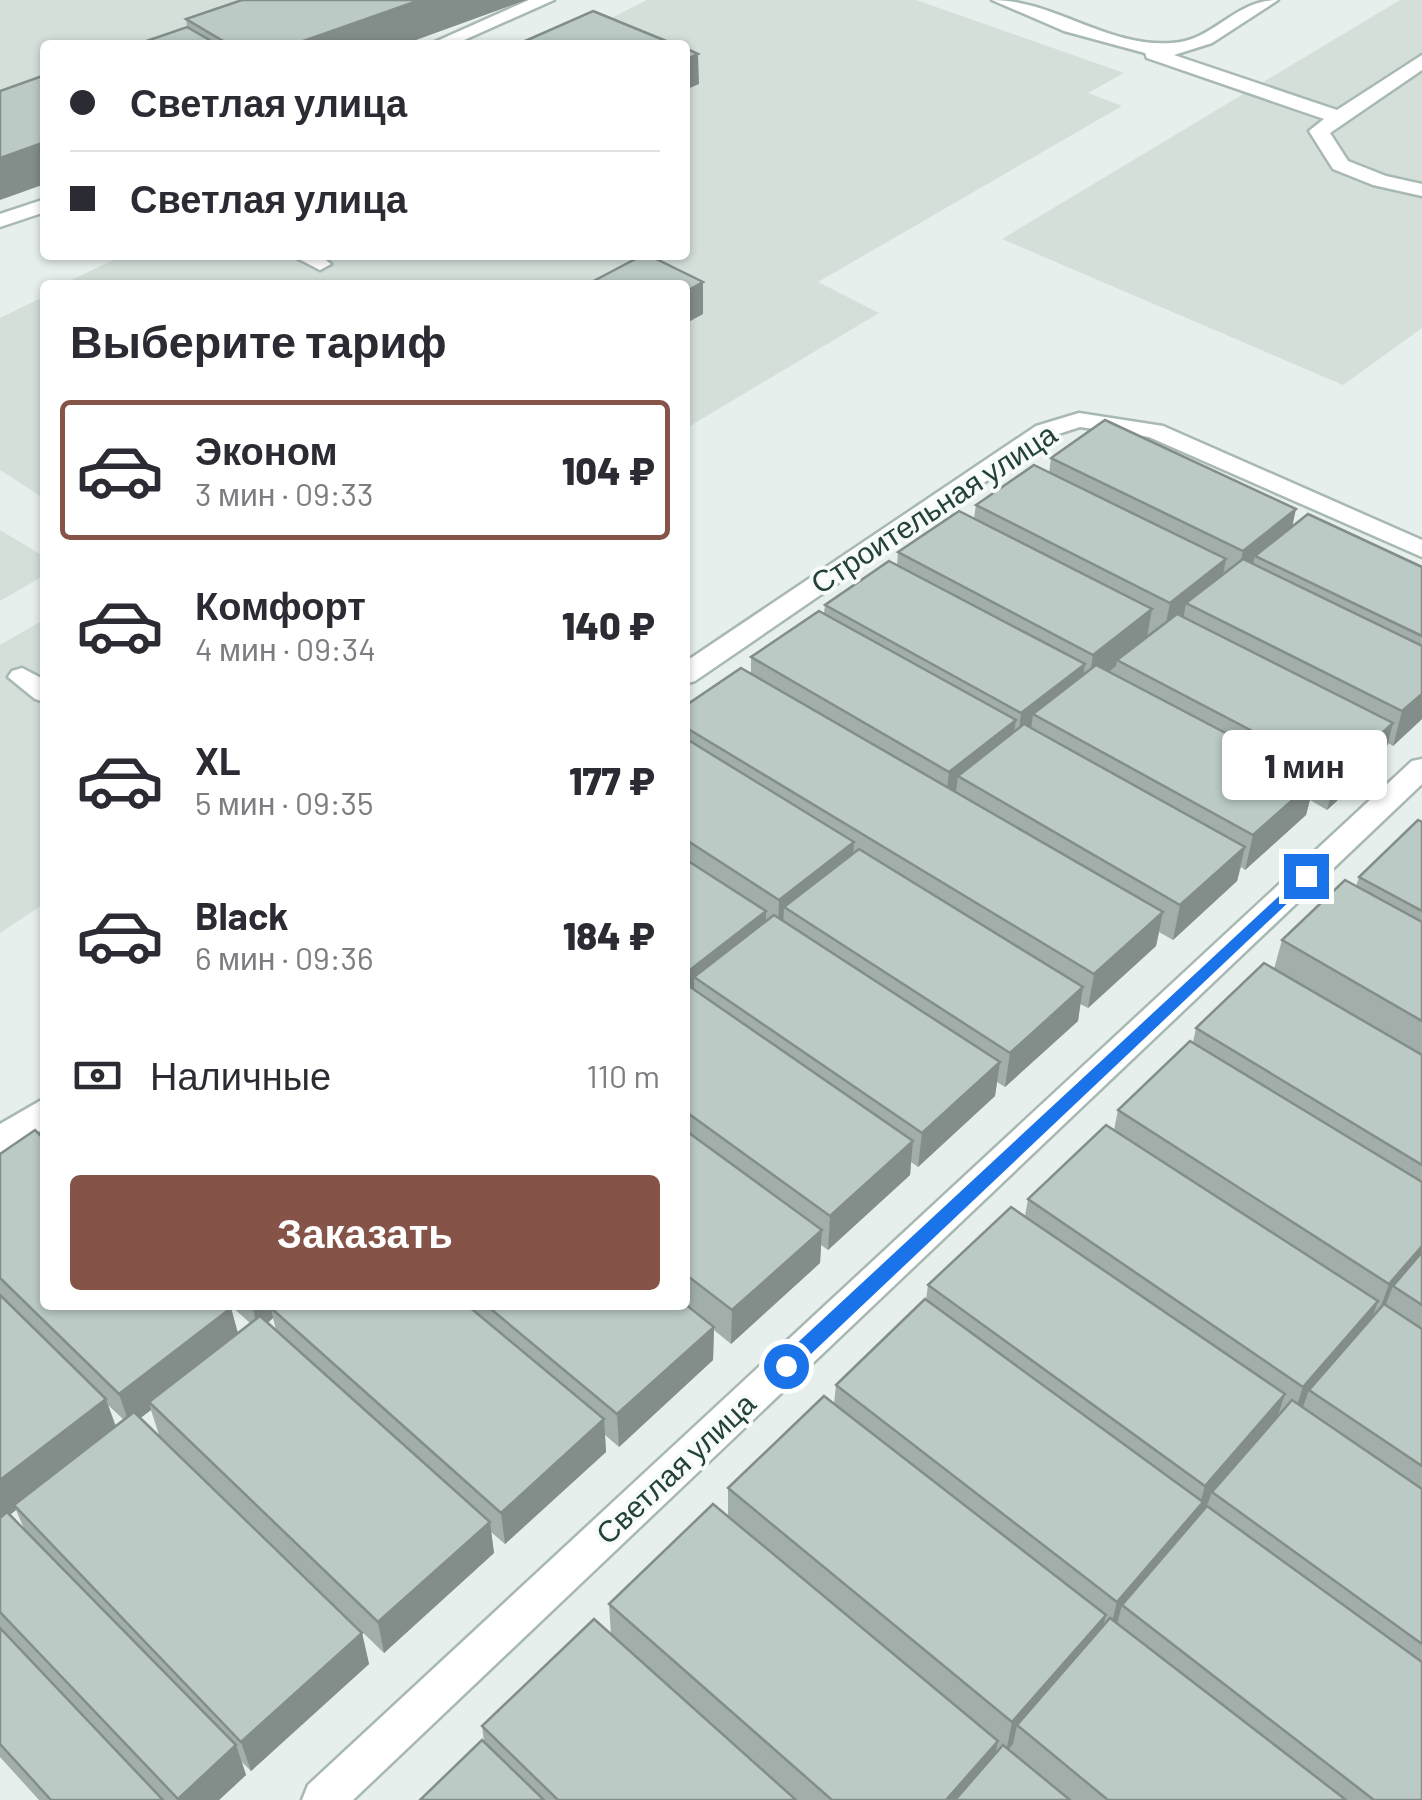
<!DOCTYPE html>
<html lang="ru">
<meta charset="utf-8">
<style>
body{margin:0;font-family:Barlow,sans-serif;background:#f7f7f7;color:#2b2b33;height:100vh;display:flex;flex-direction:column;font-size:38px;white-space:nowrap}
*{box-sizing:border-box;margin:0}
p{font-size:32px;color:#7c7c81}
.icon{flex:none;width:55px;height:55px;fill:none;stroke:currentColor;stroke-width:2;stroke-linecap:round;stroke-linejoin:round}
.map{position:relative;flex:1;overflow:hidden}
.drawer{position:absolute;left:40px;top:280px;width:650px;height:1030px;display:flex;flex-direction:column;background:#fff;border-radius:10px;box-shadow:0 2px 8px #0004}
.drawer>*{flex:none}
.hud{position:absolute;left:40px;top:40px;width:650px;height:220px;border-radius:10px;box-shadow:0 2px 8px #0004;display:grid;align-content:center;height:220px;padding:0 30px;background:#fff}
.end{position:absolute;width:45px;height:45px;margin:-22px;border:12px solid #1a73e8;background:#fff;box-shadow:0 0 0 5px #fff}
.from{border-radius:50%}
.bubble{position:absolute;height:70px;border-radius:10px;background:#fff;box-shadow:0 2px 8px #0004;font-size:32px;font-weight:800;line-height:70px;text-align:center}
.hud b{display:flex;align-items:center;gap:35px;height:95px;font-size:38px}
.hud b+b{border-top:2px solid #e1e1e2}
.hud i{width:25px;height:25px;background:#2b2b33}
ul{padding:0;list-style:none}
li{display:flex;align-items:center;gap:30px;height:140px;margin:0 20px 15px;padding:0 10px;border:5px solid transparent;border-radius:10px}
li div{flex:1}
li b{display:block;font-size:38px}
li em{font-style:normal;font-weight:800}
li.active{border-color:#855347}
li>.icon{width:90px;height:90px;stroke-width:1.5}
h2{padding:0 30px;font-size:45px;line-height:120px}
.pay{display:flex;align-items:center;gap:25px;height:110px;padding:0 30px;font-size:38px}
.pay p{margin-inline-start:auto}
.cta{display:flex;gap:20px;margin-top:auto;padding:20px 30px}
.cta a{flex:1;height:115px;border-radius:10px;background:#855347;color:#fff;font-size:40px;font-weight:800;line-height:115px;text-align:center}
.map>svg:first-child{display:block}
.built{fill:#d4dfda}
.lines{fill:none;stroke-linecap:round;stroke-linejoin:round}
.minor-casing{stroke:#a8b8b2;stroke-width:5}
.minor{fill:#fff;fill-rule:evenodd}
.wall{fill:#a1aea9;fill-rule:evenodd}
.shaded-wall{fill:#838d89}
.building{fill:#bbcac4;stroke:#838d89;stroke-width:2.5}
.route{fill:#1a73e8}
.labels{text-anchor:middle;stroke-width:8;stroke-linejoin:round;paint-order:stroke}
.street-label{font-size:30px;fill:#24423a;stroke:#f7fbf9}
</style>
<div class="map">
<svg width="1422" height="1800" viewBox="0 0 1422 1800">
<rect width="100%" height="100%" fill="#e6efeb"/>
<g class="built">
<path d="M 0,0 L 349,0 L 214,45 L 45,45 L 45,101 L 0,116 Z"/>
<path d="M 647,0 L 916,0 L 1124,73 L 1088,93 L 1122,106 L 818,282 L 879,313 L 685,429 L 685,285 L 61,285 L 124,255 L 685,255 L 685,45 L 558,45 Z"/>
<path d="M 1400,0 L 1422,0 L 1422,328 L 1343,385 L 1002,239 Z"/>
<path d="M 45,296 L 45,499 L 0,470 L 0,318 Z"/>
<path d="M 0,530 L 45,557 L 45,575 L 0,601 Z"/>
<path d="M 45,619 L 45,903 L 0,933 L 0,645 Z"/>
</g>
<g class="lines">
<defs>
<g id="minor">
<path d="M 529,0 L 554,0 L 453,45 L 428,45 Z"/>
<path d="M 992,0 C 1054,0 1108,48 1172,43 C 1214,41 1234,0 1278,0 L 1212,43 L 1174,55 L 1337,110 L 1422,55 L 1422,70 L 1330,133 L 1348,161 L 1386,176 L 1422,184 L 1422,196 L 1373,185 L 1333,169 L 1309,131 L 1324,119 L 1147,58 L 1145,53 L 1064,31 Z"/>
<path d="M 45,199 L 45,212 L 0,227 L 0,214 Z"/>
<path d="M 291,255 L 319,255 L 331,264 L 320,270 Z"/>
<path d="M 1079,413 L 1163,426 L 1422,540 L 1422,557 L 1149,437 L 1080,427 L 1052,436 L 695,681 L 685,684 L 685,662 L 1036,426 Z"/>
<path d="M 22,668 L 45,680 L 45,702 L 35,699 L 8,677 L 12,671 Z"/>
<path d="M 1422,759 L 1422,784 L 353,1800 L 302,1800 L 308,1785 L 1412,761 Z"/>
<path d="M 45,1098 L 45,1128 L 0,1154 L 0,1124 Z"/>
</g>
</defs>
<use href="#minor" class="minor-casing"/>
<use href="#minor" class="minor"/>
</g>
<g class="wall">
<path d="M 242,0 L 526,0 L 402,45 L 135,45 L 187,27 L 186,19 Z"/>
<path d="M 1051,458 L 1292,526 L 1422,567 L 1422,719 L 1393,746 L 1388,743 L 1384,758 L 1327,810 L 1310,800 L 1306,815 L 1245,870 L 1241,867 L 1237,881 L 1173,940 L 1159,932 L 1156,946 L 1088,1008 L 1080,1004 L 1078,1021 L 1005,1087 L 997,1082 L 995,1096 L 918,1167 L 911,1162 L 910,1175 L 828,1250 L 821,1245 L 820,1263 L 731,1344 L 714,1330 L 713,1360 L 619,1447 L 605,1435 L 606,1452 L 505,1544 L 491,1532 L 494,1553 L 384,1653 L 159,1435 L 151,1410 L 140,1418 L 362,1633 L 369,1664 L 251,1771 L 242,1762 L 246,1775 L 219,1800 L 39,1800 L 0,1757 L 0,1154 L 231,1308 L 238,1333 L 250,1323 L 230,1305 L 685,1305 L 685,706 L 751,673 L 751,657 L 824,613 L 825,605 L 897,565 L 898,552 L 974,518 L 976,505 L 1049,473 ZM 273,1318 L 276,1330 L 268,1323 ZM 108,1405 L 124,1420 L 116,1426 ZM 16,1510 L 25,1531 L 9,1515 Z"/>
<path d="M 1422,822 L 1422,1800 L 420,1800 L 484,1742 L 482,1726 L 611,1634 L 609,1604 L 728,1517 L 728,1488 L 834,1404 L 836,1385 L 926,1300 L 928,1285 L 1025,1216 L 1028,1199 L 1114,1130 L 1118,1110 L 1193,1042 L 1196,1028 L 1274,969 L 1282,940 L 1356,886 L 1359,877 Z"/>
</g>
<g class="shaded-wall">
<path d="M 420,0 L 526,0 L 402,45 L 292,45 Z"/>
<path d="M 698,54 L 699,84 L 685,90 L 685,60 Z"/>
<path d="M 45,142 L 45,184 L 0,200 L 0,158 Z"/>
<path d="M 703,282 L 703,314 L 685,324 L 685,292 Z"/>
<path d="M 1296,509 L 1289,542 L 1255,556 L 1251,572 L 1236,584 L 1243,551 Z"/>
<path d="M 1226,559 L 1220,592 L 1186,603 L 1183,621 L 1163,637 L 1170,603 Z"/>
<path d="M 1152,609 L 1146,643 L 1117,660 L 1116,666 L 1088,689 L 1093,655 Z"/>
<path d="M 1085,664 L 1080,699 L 1033,714 L 1030,737 L 1017,747 L 1021,713 Z"/>
<path d="M 1422,694 L 1422,719 L 1393,746 L 1402,711 Z"/>
<path d="M 1016,720 L 1011,754 L 958,776 L 955,798 L 945,806 L 949,772 Z"/>
<path d="M 1393,723 L 1384,758 L 1327,810 L 1336,775 Z"/>
<path d="M 1315,780 L 1306,815 L 1245,870 L 1253,835 Z"/>
<path d="M 854,842 L 852,876 L 784,907 L 783,930 L 778,935 L 779,900 Z"/>
<path d="M 1245,847 L 1237,881 L 1173,940 L 1180,905 Z"/>
<path d="M 766,911 L 765,945 L 694,977 L 694,1001 L 687,1007 L 686,973 Z"/>
<path d="M 1163,912 L 1156,946 L 1088,1008 L 1094,974 Z"/>
<path d="M 1083,987 L 1078,1021 L 1005,1087 L 1010,1053 Z"/>
<path d="M 1000,1062 L 995,1096 L 918,1167 L 922,1133 Z"/>
<path d="M 913,1141 L 910,1175 L 828,1250 L 830,1216 Z"/>
<path d="M 822,1230 L 820,1263 L 731,1344 L 732,1310 Z"/>
<path d="M 1422,1246 L 1422,1265 L 1393,1286 L 1384,1309 L 1377,1317 L 1389,1284 Z"/>
<path d="M 1378,1301 L 1366,1335 L 1309,1390 L 1303,1407 L 1292,1420 L 1303,1387 Z"/>
<path d="M 252,1305 L 291,1305 L 271,1308 L 273,1318 L 258,1330 Z"/>
<path d="M 231,1308 L 240,1341 L 149,1402 L 151,1410 L 130,1426 L 119,1394 Z"/>
<path d="M 714,1327 L 713,1360 L 619,1447 L 617,1414 Z"/>
<path d="M 1285,1394 L 1274,1427 L 1212,1492 L 1208,1503 L 1200,1513 L 1193,1534 L 1122,1605 L 1117,1624 L 1109,1633 L 1117,1602 L 1199,1507 L 1205,1486 Z"/>
<path d="M 106,1399 L 117,1431 L 14,1505 L 16,1510 L 0,1523 L 0,1480 Z"/>
<path d="M 604,1419 L 606,1452 L 505,1544 L 501,1513 Z"/>
<path d="M 490,1522 L 494,1553 L 384,1653 L 378,1622 Z"/>
<path d="M 1106,1615 L 1098,1646 L 1017,1725 L 1013,1744 L 1006,1752 L 1012,1722 Z"/>
<path d="M 362,1633 L 369,1664 L 251,1771 L 241,1742 Z"/>
<path d="M 998,1741 L 992,1771 L 966,1800 L 946,1800 Z"/>
<path d="M 236,1745 L 246,1775 L 219,1800 L 178,1800 Z"/>
</g>
<g class="building">
<path d="M 242,0 L 420,0 L 292,45 L 230,45 L 186,19 Z"/>
<path d="M 593,11 L 676,45 L 516,45 Z"/>
<path d="M 187,27 L 218,45 L 135,45 Z"/>
<path d="M 685,48 L 698,54 L 685,60 Z"/>
<path d="M 45,75 L 45,142 L 0,158 L 0,91 Z"/>
<path d="M 643,255 L 648,255 L 703,282 L 685,292 L 685,285 L 586,285 Z"/>
<path d="M 1105,420 L 1296,509 L 1243,551 L 1051,458 Z"/>
<path d="M 1034,465 L 1226,559 L 1170,603 L 976,505 Z"/>
<path d="M 959,511 L 1152,609 L 1093,655 L 898,552 Z"/>
<path d="M 1308,514 L 1422,567 L 1422,636 L 1255,556 Z"/>
<path d="M 1243,559 L 1422,646 L 1422,694 L 1402,711 L 1186,603 Z"/>
<path d="M 889,561 L 1085,664 L 1021,713 L 825,605 Z"/>
<path d="M 819,611 L 1016,720 L 949,772 L 751,657 Z"/>
<path d="M 1177,614 L 1393,723 L 1336,775 L 1117,660 Z"/>
<path d="M 1096,665 L 1315,780 L 1253,835 L 1033,714 Z"/>
<path d="M 741,668 L 1163,912 L 1094,974 L 685,727 L 685,706 Z"/>
<path d="M 1024,724 L 1245,847 L 1180,905 L 958,776 Z"/>
<path d="M 685,738 L 854,842 L 779,900 L 685,839 Z"/>
<path d="M 1418,820 L 1422,822 L 1422,911 L 1359,877 Z"/>
<path d="M 859,849 L 1083,987 L 1010,1053 L 784,907 Z"/>
<path d="M 685,859 L 766,911 L 686,973 L 685,972 Z"/>
<path d="M 1345,880 L 1422,922 L 1422,1021 L 1282,940 Z"/>
<path d="M 774,915 L 1000,1062 L 922,1133 L 694,977 Z"/>
<path d="M 1264,963 L 1422,1055 L 1422,1165 L 1196,1028 Z"/>
<path d="M 685,985 L 686,984 L 913,1141 L 830,1216 L 685,1111 Z"/>
<path d="M 1190,1041 L 1422,1182 L 1422,1246 L 1389,1284 L 1118,1110 Z"/>
<path d="M 1106,1125 L 1378,1301 L 1303,1387 L 1028,1199 Z"/>
<path d="M 35,1130 L 45,1140 L 45,1305 L 228,1305 L 231,1308 L 119,1394 L 0,1278 L 0,1154 Z"/>
<path d="M 685,1130 L 822,1230 L 732,1310 L 685,1274 Z"/>
<path d="M 1011,1207 L 1285,1394 L 1205,1486 L 928,1285 Z"/>
<path d="M 1422,1252 L 1422,1305 L 1393,1286 Z"/>
<path d="M 0,1295 L 106,1399 L 0,1480 Z"/>
<path d="M 925,1299 L 1203,1502 L 1117,1602 L 836,1385 Z"/>
<path d="M 685,1304 L 714,1327 L 617,1414 L 486,1305 Z"/>
<path d="M 1384,1304 L 1422,1329 L 1422,1466 L 1309,1390 Z"/>
<path d="M 275,1305 L 467,1305 L 604,1419 L 501,1513 L 271,1308 Z"/>
<path d="M 260,1316 L 490,1522 L 378,1622 L 149,1402 Z"/>
<path d="M 824,1396 L 1106,1615 L 1012,1722 L 728,1488 Z"/>
<path d="M 1292,1400 L 1422,1489 L 1422,1644 L 1212,1492 Z"/>
<path d="M 134,1412 L 362,1633 L 241,1742 L 14,1505 Z"/>
<path d="M 713,1504 L 998,1741 L 946,1800 L 832,1800 L 609,1604 Z"/>
<path d="M 1207,1506 L 1422,1662 L 1422,1800 L 1374,1800 L 1122,1605 Z"/>
<path d="M 7,1512 L 236,1745 L 178,1799 L 0,1612 L 0,1518 Z"/>
<path d="M 1110,1618 L 1346,1800 L 1108,1800 L 1017,1725 Z"/>
<path d="M 594,1619 L 796,1800 L 558,1800 L 482,1726 Z"/>
<path d="M 0,1628 L 163,1800 L 51,1800 L 0,1744 Z"/>
<path d="M 482,1740 L 544,1800 L 420,1800 Z"/>
<path d="M 1003,1745 L 1070,1800 L 955,1800 Z"/>
</g>
<path class="route" d="M 1306,871 L 1314,876 L 1312,880 L 793,1371 L 779,1371 L 779,1360 Z"/>
<g class="labels">
<g class="street-label">
<text transform="translate(934 509) rotate(-33)" y="10">Строительная улица</text>
<text transform="translate(676 1469) rotate(-43)" y="10">Светлая улица</text>
</g>
</g>
</svg>
<i class="end from" style="left:786px;top:1366px"></i>
<i class="end" style="left:1306px;top:876px"></i>
<div class="bubble" style="left:1222px;top:730px;width:165px">1 мин</div>
<div class="hud">
<b><i class="from"></i>Светлая улица</b>
<b><i></i>Светлая улица</b>
</div>
<section class="drawer">
<h2>Выберите тариф</h2>
<ul>
<li class="active"><svg class="icon" aria-label="car" viewBox="0 0 24 24"><path d="M5 17H2v-5l4-1 3-4h7l3 4 3 1v5h-3M9 17h6M6 11h13"/><circle cx="7" cy="17" r="2"/><circle cx="17" cy="17" r="2"/></svg><div><b>Эконом</b><p>3 мин · 09:33</p></div><em>104 ₽</em></li>
<li><svg class="icon" aria-label="car" viewBox="0 0 24 24"><path d="M5 17H2v-5l4-1 3-4h7l3 4 3 1v5h-3M9 17h6M6 11h13"/><circle cx="7" cy="17" r="2"/><circle cx="17" cy="17" r="2"/></svg><div><b>Комфорт</b><p>4 мин · 09:34</p></div><em>140 ₽</em></li>
<li><svg class="icon" aria-label="car" viewBox="0 0 24 24"><path d="M5 17H2v-5l4-1 3-4h7l3 4 3 1v5h-3M9 17h6M6 11h13"/><circle cx="7" cy="17" r="2"/><circle cx="17" cy="17" r="2"/></svg><div><b>XL</b><p>5 мин · 09:35</p></div><em>177 ₽</em></li>
<li><svg class="icon" aria-label="car" viewBox="0 0 24 24"><path d="M5 17H2v-5l4-1 3-4h7l3 4 3 1v5h-3M9 17h6M6 11h13"/><circle cx="7" cy="17" r="2"/><circle cx="17" cy="17" r="2"/></svg><div><b>Black</b><p>6 мин · 09:36</p></div><em>184 ₽</em></li>
</ul>
<div class="pay"><svg class="icon" aria-label="cash" viewBox="0 0 24 24"><path d="M3 7h18v10H3z"/><circle cx="12" cy="12" r="2"/></svg>Наличные<p>110 m</p></div>
<div class="cta"><a>Заказать</a></div>
</section>
</div>
